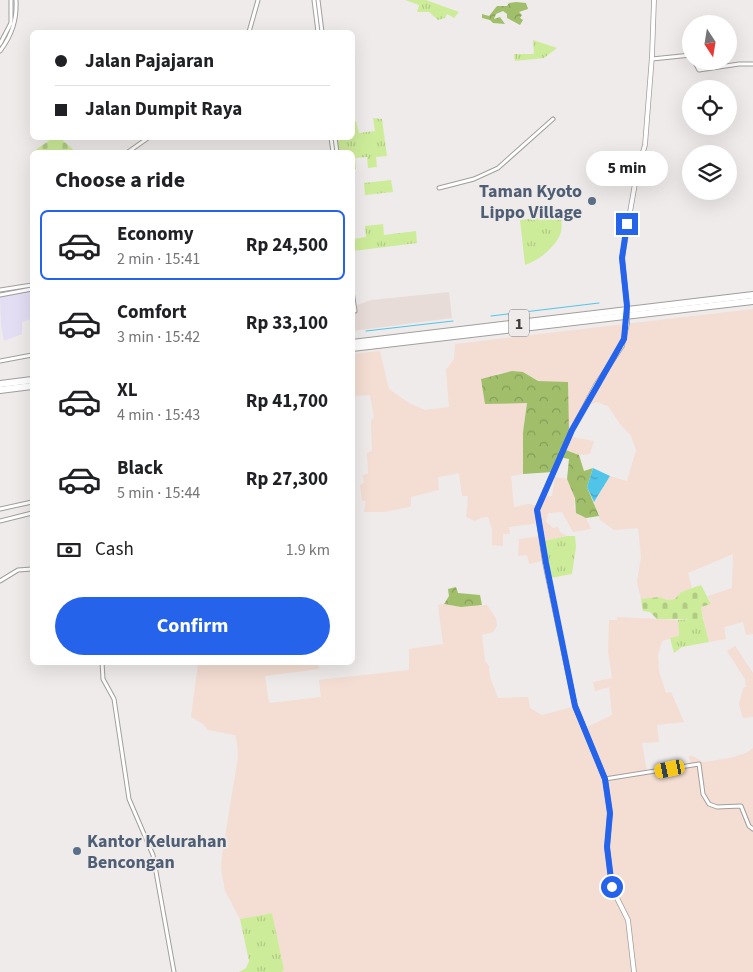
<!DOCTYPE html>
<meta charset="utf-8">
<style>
body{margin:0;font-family:"Source Sans 3",sans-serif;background:#f6f6f6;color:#202124;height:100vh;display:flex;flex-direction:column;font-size:19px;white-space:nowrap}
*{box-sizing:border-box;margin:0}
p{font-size:16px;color:#757577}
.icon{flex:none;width:28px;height:28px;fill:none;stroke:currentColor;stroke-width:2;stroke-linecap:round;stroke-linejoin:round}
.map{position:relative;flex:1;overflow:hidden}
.side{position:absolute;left:30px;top:150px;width:325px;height:515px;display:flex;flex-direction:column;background:#fff;border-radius:8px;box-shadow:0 5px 20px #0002}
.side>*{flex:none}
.hud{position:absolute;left:30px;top:30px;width:325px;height:110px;border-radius:8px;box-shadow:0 5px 20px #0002;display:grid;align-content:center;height:110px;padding:0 25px;background:#fff}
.needle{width:32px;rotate:168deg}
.controls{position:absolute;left:682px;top:15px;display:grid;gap:10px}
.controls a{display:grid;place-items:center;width:55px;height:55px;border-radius:50%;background:#fff;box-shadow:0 5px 20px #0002;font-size:25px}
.end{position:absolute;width:22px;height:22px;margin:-11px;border:6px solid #2563eb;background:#fff;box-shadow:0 0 0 2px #fff}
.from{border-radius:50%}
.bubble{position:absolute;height:35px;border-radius:18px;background:#fff;box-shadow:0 5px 20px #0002;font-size:16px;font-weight:700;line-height:35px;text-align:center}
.car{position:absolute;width:15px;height:30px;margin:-15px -8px;border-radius:6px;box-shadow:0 0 4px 1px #0007;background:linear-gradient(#f5c518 24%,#345 0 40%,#f5c518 0 76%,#345 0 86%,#f5c518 0)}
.hud b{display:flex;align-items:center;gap:18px;height:48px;font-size:19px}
.hud b+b{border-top:1px solid #e0e0e0}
.hud i{width:12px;height:12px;background:#202124}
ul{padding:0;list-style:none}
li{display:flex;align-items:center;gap:15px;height:70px;margin:0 10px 8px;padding:0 15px;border:2px solid transparent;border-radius:8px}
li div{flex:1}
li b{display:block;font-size:19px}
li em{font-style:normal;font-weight:700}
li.selected{border-color:#2563eb}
li>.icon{width:45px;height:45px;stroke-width:1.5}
h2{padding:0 25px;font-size:22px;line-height:60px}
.pay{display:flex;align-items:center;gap:12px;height:55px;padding:0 25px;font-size:19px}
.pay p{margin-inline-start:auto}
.button{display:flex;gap:10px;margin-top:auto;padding:10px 25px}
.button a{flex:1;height:58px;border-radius:30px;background:#2563eb;color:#fff;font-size:20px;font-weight:700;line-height:58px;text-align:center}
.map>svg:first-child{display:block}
.built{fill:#e8dcd8}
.industrial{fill:#f4ddd2}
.education{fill:#e3def4}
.grass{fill:url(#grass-tufts)}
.forest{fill:url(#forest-crowns)}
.cemetery{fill:url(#cemetery-stones)}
.water{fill:url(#water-ripples)}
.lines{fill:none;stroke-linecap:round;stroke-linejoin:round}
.stream{stroke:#51c5e9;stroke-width:1}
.tertiary-casing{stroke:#a19e9c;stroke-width:5}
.secondary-casing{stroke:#a19e9c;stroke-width:5.5}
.motorway-casing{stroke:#a19e9c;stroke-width:8}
.tertiary{stroke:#fff;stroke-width:3}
.secondary{stroke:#fff;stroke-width:4}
.motorway{stroke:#fff;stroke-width:6}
.secondary-bridge-casing{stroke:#a19e9c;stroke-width:5.5;stroke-linecap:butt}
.secondary-bridge{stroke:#fff;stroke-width:4}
.route{stroke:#2563eb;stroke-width:6}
.service-dot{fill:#5c6f8a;stroke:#efebea;stroke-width:2}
.labels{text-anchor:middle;stroke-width:4;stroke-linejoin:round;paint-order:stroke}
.shield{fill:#efebea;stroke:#727070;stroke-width:1}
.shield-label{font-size:16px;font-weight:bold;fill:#3d3b3b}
.service-label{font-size:18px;font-weight:bold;fill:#4e5e75;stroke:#efebea;text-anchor:end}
</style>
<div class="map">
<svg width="753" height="972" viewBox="0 0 753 972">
<defs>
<pattern id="grass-tufts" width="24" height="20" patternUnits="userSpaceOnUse" patternTransform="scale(1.25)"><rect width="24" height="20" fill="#cdec99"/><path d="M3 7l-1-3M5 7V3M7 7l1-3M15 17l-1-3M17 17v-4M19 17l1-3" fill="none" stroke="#b1cb85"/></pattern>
<pattern id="forest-crowns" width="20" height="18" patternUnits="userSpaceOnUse" patternTransform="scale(1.25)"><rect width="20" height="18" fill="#a1bf6b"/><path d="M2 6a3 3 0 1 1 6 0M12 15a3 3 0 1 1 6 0" fill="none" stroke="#849c59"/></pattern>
<pattern id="cemetery-stones" width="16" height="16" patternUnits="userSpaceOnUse" patternTransform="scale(1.25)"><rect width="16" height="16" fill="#cdec99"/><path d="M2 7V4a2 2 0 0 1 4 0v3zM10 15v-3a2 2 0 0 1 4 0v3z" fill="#b1cb85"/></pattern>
<pattern id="water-ripples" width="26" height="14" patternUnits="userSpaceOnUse" patternTransform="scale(1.25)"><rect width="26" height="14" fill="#51c5e9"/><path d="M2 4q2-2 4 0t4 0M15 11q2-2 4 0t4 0" fill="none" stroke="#44a1be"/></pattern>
</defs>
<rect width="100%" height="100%" fill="#efebea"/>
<path class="built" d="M 449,292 L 452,318 L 353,331 L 352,313 L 356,312 L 357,305 L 371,300 Z"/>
<g class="industrial">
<path d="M 753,309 L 753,634 L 746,635 L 743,622 L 724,627 L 726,639 L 709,642 L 701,607 L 711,604 L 708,596 L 732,588 L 733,554 L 688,573 L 692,588 L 681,592 L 675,599 L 667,600 L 659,597 L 641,599 L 637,582 L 641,557 L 638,528 L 614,530 L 600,520 L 594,502 L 610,476 L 627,481 L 636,450 L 631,436 L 620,424 L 608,406 L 597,402 L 591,404 L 577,424 L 572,437 L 594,441 L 590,454 L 579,455 L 563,449 L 568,383 L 538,381 L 523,372 L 499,373 L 491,377 L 527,403 L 523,432 L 523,474 L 511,476 L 514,507 L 528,504 L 540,506 L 545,496 L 552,496 L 555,477 L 567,479 L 575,498 L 574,507 L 580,516 L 586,518 L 591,529 L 573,532 L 562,512 L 548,513 L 546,522 L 553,528 L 558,527 L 560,532 L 567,536 L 544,541 L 547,560 L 529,564 L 527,555 L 518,556 L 519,539 L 540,536 L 538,523 L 509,527 L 510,534 L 503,534 L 503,546 L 492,545 L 492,529 L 488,517 L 481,518 L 475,521 L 466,517 L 468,496 L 462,496 L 459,473 L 438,477 L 439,490 L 411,497 L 411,506 L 409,507 L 385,512 L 364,512 L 366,501 L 362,501 L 360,485 L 364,483 L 363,475 L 368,474 L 367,453 L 372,451 L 371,421 L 374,417 L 370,395 L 353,396 L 353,354 L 380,351 L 389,389 L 409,403 L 425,410 L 449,407 L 446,370 L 454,359 L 455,344 Z"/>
<path d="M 444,604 L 461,607 L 487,605 L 496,618 L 497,626 L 493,632 L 482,635 L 485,661 L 489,666 L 490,677 L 498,698 L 528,697 L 530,708 L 542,715 L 572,707 L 581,730 L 612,715 L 609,687 L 595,691 L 593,682 L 612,678 L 608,651 L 609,620 L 617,620 L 617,617 L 678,620 L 679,636 L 662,641 L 658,655 L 659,671 L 666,693 L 671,692 L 684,722 L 657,725 L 659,742 L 642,743 L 647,772 L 690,763 L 689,756 L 693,756 L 703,762 L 730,758 L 746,753 L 753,748 L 753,972 L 282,972 L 284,969 L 272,913 L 240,919 L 225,891 L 221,869 L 222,855 L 238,757 L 237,742 L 235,735 L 208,730 L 203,724 L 191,717 L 198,663 L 318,663 L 319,669 L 265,676 L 269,703 L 321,697 L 319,680 L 409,670 L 409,649 L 443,644 L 438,605 Z"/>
<path d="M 735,646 L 753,673 L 753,717 L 743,718 L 739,704 L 743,688 L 746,687 L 745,679 L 727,651 Z"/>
</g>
<path class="education" d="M 32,291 L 31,319 L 22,322 L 22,334 L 4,341 L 1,324 L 0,296 Z"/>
<g class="grass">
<path d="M 405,0 L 426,0 L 459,12 L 454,18 L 447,14 L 445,18 L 438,20 L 429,12 L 417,12 L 419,5 Z"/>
<path d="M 533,40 L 557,48 L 544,58 L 515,61 L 514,54 L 534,54 Z"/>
<path d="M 373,118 L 382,119 L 387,156 L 376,157 L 377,167 L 368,168 L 367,157 L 355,158 L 356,169 L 353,170 L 352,152 L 339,152 L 337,138 L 352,138 L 353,121 L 356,121 L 359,133 L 375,131 Z"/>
<path d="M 391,180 L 393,192 L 365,195 L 364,183 Z"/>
<path d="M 562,215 C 561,220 562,227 561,232 C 557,246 538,261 525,265 L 520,220 Z"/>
<path d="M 383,224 L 384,235 L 416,231 L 417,243 L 353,251 L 353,239 L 366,237 L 365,226 Z"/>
<path d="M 567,536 L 575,536 L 576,547 L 572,574 L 551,578 L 544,541 Z"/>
<path d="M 703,618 L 709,642 L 682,647 L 674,653 L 670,638 L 679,636 L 678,620 Z"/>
<path d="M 272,913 L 284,969 L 282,972 L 239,972 L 246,968 L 249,961 L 240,919 Z"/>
</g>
<g class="forest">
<path d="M 516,2 L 526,3 L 528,9 L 519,12 L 522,15 L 520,18 L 523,20 L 520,25 L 507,18 L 507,14 L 503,11 L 496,14 L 494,19 L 500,17 L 505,24 L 493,23 L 490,20 L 482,18 L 482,14 L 489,16 L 497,6 L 507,6 L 509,3 Z"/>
<path d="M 512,371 L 523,372 L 538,381 L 568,382 L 569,432 L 563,449 L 579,455 L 584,471 L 593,468 L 587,487 L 599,516 L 586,518 L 576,513 L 575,498 L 567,479 L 569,459 L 559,457 L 553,472 L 523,474 L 523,432 L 527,403 L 485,404 L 481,379 Z"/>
<path d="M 456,587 L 458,593 L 480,595 L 482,605 L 461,607 L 444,604 L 449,596 L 448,589 Z"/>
</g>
<g class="cemetery">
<path d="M 53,138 L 60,138 L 76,152 L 32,152 L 32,159 L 31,153 Z"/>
<path d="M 701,585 L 711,604 L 701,607 L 703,618 L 697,619 L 657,619 L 650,612 L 643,611 L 641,599 L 659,597 L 667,600 L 675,599 L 681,592 Z"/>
</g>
<path class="water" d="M 593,468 L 610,476 L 594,502 L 587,487 Z"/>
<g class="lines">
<g class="stream">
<path d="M 491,316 L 599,303"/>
<path d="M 366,331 L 453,321"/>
</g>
<defs>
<g id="tertiary">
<path d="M 314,0 L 318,32"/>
<path d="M 318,0 L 322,32"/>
<path d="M 249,32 L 258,0"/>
<path d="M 0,44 L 11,23 L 11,0"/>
<path d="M 0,51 C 12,35 17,20 16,0"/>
<path d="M 652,59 L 691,55"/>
<path d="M 694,61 L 699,70 L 739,64 L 753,64"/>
<path d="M 331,138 L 333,152"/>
<path d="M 335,138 L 337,152"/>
<path d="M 128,152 L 148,138"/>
<path d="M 439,188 L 474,179 L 498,168 L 553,119"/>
<path d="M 0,290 L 32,285"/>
<path d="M 352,291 L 355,311 L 352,311"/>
<path d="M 0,295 L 32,289"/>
<path d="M 0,361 L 32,355"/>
<path d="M 0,509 L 32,502"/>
<path d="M 0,521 L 32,513"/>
<path d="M 0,581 L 18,570 L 32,569"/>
<path d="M 102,662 L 103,679 L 114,699 L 129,799 L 153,855 L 174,972"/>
<path d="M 605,779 L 699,764 L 703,794 L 709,804 L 717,807 L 741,806 L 749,826 L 753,829"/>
</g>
<g id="secondary">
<path d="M 627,306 L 622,258 L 637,172 L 645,145 L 652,56 L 654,0"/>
<path d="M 627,324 L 622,346 L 596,385 L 572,430 L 537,509 L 545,563 L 575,706 L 605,779 L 610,813 L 607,847 L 611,880 L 612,888 L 628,920 L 634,972"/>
</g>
<g id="motorway">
<path d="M 352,343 L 753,295"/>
<path d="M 352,348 L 753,301"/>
<path d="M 0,384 L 32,380"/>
<path d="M 0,390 L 32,386"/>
</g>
</defs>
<use href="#tertiary" class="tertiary-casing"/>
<use href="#secondary" class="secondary-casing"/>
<use href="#motorway" class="motorway-casing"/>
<use href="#tertiary" class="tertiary"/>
<use href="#secondary" class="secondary"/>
<use href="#motorway" class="motorway"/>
<defs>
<path id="secondary-bridge" d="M 627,324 L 627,306"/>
</defs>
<use href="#secondary-bridge" class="secondary-bridge-casing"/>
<use href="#secondary-bridge" class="secondary-bridge"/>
</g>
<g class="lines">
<path class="route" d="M 612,887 L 607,847 L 610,813 L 605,779 L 575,706 L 546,563 L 537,510 L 572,430 L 624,339 L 627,306 L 622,258 L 627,224"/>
</g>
<g class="service-dot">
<circle cx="592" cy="201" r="5"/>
<circle cx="77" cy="851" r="5"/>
</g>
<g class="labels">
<rect class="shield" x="509" y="309.5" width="20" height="27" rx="4"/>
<g class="shield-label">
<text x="519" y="329">1</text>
</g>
<g class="service-label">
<text x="582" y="197">Taman Kyoto<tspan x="582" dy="21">Lippo Village</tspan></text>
<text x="87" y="847" text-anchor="start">Kantor Kelurahan<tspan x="87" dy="21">Bencongan</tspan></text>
</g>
</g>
</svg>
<div class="controls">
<a><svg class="needle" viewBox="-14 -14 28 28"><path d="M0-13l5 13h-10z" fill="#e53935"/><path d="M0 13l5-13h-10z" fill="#757577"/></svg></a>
<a><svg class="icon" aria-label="locate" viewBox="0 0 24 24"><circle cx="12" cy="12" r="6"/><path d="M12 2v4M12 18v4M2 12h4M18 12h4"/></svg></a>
<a><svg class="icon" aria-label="layers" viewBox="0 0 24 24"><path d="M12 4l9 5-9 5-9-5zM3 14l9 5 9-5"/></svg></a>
</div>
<i class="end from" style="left:612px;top:887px"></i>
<i class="end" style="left:627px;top:224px"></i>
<div class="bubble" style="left:586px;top:151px;width:82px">5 min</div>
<i class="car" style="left:670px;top:769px;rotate:258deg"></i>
<div class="hud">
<b><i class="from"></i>Jalan Pajajaran</b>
<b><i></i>Jalan Dumpit Raya</b>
</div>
<section class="side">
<h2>Choose a ride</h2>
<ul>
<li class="selected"><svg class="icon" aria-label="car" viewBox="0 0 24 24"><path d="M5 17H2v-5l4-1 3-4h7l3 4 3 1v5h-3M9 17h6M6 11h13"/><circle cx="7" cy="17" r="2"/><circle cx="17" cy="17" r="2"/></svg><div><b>Economy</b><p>2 min · 15:41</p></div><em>Rp 24,500</em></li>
<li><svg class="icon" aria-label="car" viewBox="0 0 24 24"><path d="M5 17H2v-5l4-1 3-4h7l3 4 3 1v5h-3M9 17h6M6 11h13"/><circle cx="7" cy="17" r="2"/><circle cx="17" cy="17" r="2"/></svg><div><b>Comfort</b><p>3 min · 15:42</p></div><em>Rp 33,100</em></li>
<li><svg class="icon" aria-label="car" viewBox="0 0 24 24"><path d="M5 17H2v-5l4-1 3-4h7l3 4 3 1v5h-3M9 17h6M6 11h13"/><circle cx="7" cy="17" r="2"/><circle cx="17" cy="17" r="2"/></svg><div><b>XL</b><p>4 min · 15:43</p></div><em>Rp 41,700</em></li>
<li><svg class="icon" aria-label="car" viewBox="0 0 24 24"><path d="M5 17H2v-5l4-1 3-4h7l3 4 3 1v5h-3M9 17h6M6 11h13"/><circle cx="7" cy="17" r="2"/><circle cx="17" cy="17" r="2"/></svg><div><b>Black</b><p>5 min · 15:44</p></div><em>Rp 27,300</em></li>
</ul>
<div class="pay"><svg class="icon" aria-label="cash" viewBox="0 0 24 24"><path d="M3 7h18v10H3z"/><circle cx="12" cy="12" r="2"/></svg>Cash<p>1.9 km</p></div>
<div class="button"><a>Confirm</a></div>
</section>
</div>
